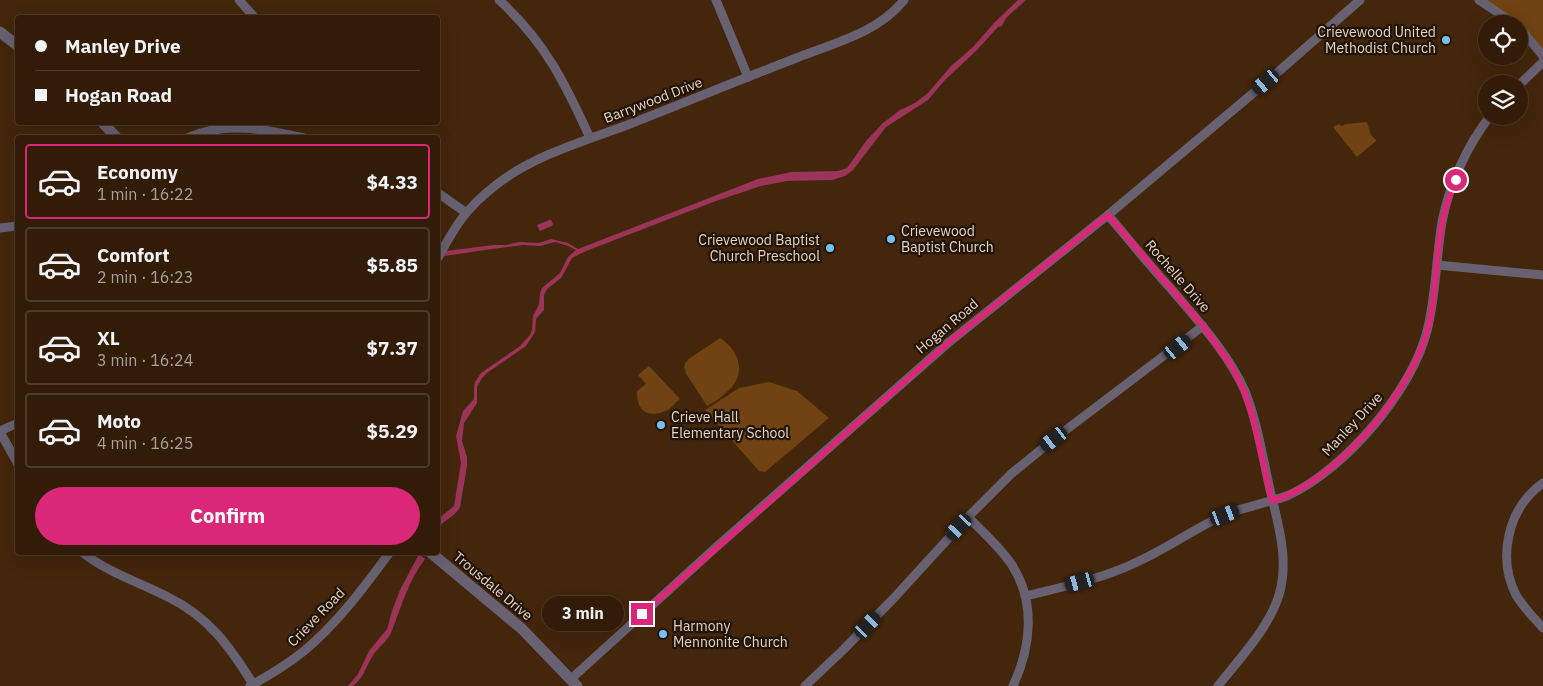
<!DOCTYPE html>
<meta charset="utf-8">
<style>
body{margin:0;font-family:"IBM Plex Sans",sans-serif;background:#3d2916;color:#f1f3f6;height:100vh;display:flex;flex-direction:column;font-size:19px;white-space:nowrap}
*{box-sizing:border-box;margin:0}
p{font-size:16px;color:#a8a19c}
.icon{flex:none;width:28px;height:28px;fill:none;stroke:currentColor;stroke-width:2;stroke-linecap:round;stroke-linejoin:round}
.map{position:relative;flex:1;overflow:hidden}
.side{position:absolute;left:15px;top:135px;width:425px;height:420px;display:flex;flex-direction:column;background:#321c08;border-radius:5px;box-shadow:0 5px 20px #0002,0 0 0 1px #4d3a29}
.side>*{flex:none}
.top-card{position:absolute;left:15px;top:15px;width:425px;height:110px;border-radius:5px;box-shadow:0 5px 20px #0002,0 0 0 1px #4d3a29;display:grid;align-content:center;height:110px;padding:0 20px;background:#321c08}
.fabs{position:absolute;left:1478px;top:15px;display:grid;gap:10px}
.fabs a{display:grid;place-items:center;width:50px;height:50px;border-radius:50%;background:#321c08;box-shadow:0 5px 20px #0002,0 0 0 1px #4d3a29;font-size:25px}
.end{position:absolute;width:22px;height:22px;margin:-11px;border:6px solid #db2777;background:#fff;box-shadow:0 0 0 2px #fff}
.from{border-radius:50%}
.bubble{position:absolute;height:35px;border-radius:18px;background:#321c08;box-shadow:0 5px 20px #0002,0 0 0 1px #4d3a29;font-size:16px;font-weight:700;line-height:35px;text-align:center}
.car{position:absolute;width:15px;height:30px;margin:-15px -8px;border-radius:6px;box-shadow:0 0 4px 1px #0007;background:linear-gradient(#222 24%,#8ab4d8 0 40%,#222 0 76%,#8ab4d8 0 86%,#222 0)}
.top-card b{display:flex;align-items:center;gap:18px;height:48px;font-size:19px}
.top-card b+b{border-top:1px solid #4d3a29}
.top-card i{width:12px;height:12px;background:#f1f3f6}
ul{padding:9px 0 0;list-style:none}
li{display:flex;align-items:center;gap:15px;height:75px;margin:0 10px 8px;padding:0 10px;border:2px solid #4d3a29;border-radius:5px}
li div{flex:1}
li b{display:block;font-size:19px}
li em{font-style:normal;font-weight:700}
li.on{border-color:#db2777}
li>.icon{width:45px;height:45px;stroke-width:1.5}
.button{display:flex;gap:10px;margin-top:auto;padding:10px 20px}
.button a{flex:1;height:58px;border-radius:30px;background:#db2777;color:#fff;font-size:20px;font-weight:700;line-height:58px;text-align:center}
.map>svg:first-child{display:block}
.green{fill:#714212}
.water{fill:#9a3459}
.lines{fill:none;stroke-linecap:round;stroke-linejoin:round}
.minor{stroke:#676171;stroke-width:9}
.tertiary{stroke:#676171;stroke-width:11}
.route{stroke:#db2777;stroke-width:6}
.poi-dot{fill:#75c0f6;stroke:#201308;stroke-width:2}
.labels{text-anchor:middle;stroke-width:4.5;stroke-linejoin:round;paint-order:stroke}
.poi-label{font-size:14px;fill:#e6d3c4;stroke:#201308;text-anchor:start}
.street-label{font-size:14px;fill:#e6d3c4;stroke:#201308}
</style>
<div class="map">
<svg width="1543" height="686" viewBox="0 0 1543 686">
<rect width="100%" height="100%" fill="#43260b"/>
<g class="green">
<path d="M 1479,0 L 1543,0 L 1543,56 L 1531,40 Z"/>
<path d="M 1367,122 L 1371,135 L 1376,140 L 1376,141 L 1357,157 L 1333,127 L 1339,124 L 1341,126 L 1346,124 Z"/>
<path d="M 720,338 C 733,346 744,363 737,379 C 732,390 717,401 707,406 L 685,372 L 686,371 L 684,368 L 685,363 L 688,361 L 687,360 Z"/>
<path d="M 649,366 L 680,399 C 676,402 672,407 668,410 C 649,419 636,412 637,391 L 646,384 L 638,375 Z"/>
<path d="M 769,382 L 797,391 L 829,418 L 765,472 L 759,471 L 705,410 L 739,388 Z"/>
</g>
<g class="water">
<path d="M 1018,0 L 1026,0 L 1006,18 L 1002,26 L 998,27 L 976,51 L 945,80 L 928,100 L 886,127 L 853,170 L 845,176 L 832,180 L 787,181 L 761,186 L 716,201 L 586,251 L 572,258 L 561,278 L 547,289 L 544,295 L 544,310 L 536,319 L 535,332 L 526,346 L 487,373 L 482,378 L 477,387 L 477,403 L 464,423 L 462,441 L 467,457 L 467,466 L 460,507 C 455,517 443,520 438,529 L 438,519 L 454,506 L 461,463 L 456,436 L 463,411 L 474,399 L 474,389 L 475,382 L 481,373 L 520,346 L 530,335 L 532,330 L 533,316 L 539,305 L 540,293 L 542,288 L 560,273 L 568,257 L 576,250 L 568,246 L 555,242 L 540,246 L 523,245 L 492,249 L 438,257 L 438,252 L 494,245 L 506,245 L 519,242 L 539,243 L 551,239 L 568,243 L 578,249 L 758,179 L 791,172 L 838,171 L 847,168 L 866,141 L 883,123 L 900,110 L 915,103 L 928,93 L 951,66 L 973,47 L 994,23 Z"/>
<path d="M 549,220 L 551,220 L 553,224 L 552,226 L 540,231 L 537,225 Z"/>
<path d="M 419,554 L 425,559 C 408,581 401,608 391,633 C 387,642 377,648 372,657 C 365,669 364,677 353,686 L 348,686 L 358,674 L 369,651 L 387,629 L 392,611 L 400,590 Z"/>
</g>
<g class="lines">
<g class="minor">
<path d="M 239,0 L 255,18"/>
<path d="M 499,0 C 545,42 565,83 590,138"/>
<path d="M 716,0 L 748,77"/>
<path d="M 1479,0 L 1515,24"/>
<path d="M 1519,27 L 1543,56"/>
<path d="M 1519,85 L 1543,62"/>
<path d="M 187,138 C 225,121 265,129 304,138"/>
<path d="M 438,193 L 465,212"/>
<path d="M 1108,215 C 1129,240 1150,266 1172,290 C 1199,322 1228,353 1245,391 C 1258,424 1263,460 1271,494 C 1279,527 1289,561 1279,595 C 1269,628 1239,659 1218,686"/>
<path d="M 0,228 L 18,226"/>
<path d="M 438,258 C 455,226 466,208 496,185 C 534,155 585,141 630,124 C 686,102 742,79 799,57 C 835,43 879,32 904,0"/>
<path d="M 1437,265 L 1543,275"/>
<path d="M 0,431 L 18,423"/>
<path d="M 0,432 L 18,464"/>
<path d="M 1543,483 C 1508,508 1497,557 1516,595 C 1523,607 1533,617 1543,628"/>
<path d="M 968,517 C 983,532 1000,547 1012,565 C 1036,603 1031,647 1013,686"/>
<path d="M 82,552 C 108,573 139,582 168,597 C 209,617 230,647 253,684"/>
<path d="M 1025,596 C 1063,587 1102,579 1137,562 C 1164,550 1188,533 1214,520 C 1226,514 1240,509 1253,506 C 1265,502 1277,500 1289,495 C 1345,469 1412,391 1427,331 C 1436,296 1436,258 1442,222 C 1449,185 1467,146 1490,116"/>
<path d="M 571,679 L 714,549 L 948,343 L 1108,215 L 1270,79 L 1360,0"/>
<path d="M 250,686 C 268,676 288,664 304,651 C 338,623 364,587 390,552"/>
<path d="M 805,686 L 842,651 L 893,599 L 968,517 L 1011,474 L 1054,439 L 1203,326"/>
</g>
<g class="tertiary">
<path d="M 0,32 L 18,46"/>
<path d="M 102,122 L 117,138"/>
<path d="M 430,552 L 522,629 L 577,686"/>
</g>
</g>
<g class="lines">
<path class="route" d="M 642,614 L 948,343 L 1108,215 L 1203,326 L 1231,365 L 1245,393 L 1253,418 L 1272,501 C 1335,483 1410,394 1427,332 C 1437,297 1435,259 1442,223 C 1445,208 1450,194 1456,180"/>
</g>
<g class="poi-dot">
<circle cx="1446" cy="40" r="5"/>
<circle cx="891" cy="239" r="5"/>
<circle cx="830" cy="248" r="5"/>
<circle cx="661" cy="425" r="5"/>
<circle cx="663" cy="634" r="5"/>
</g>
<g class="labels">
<g class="poi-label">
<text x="1436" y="37" text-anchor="end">Crievewood United<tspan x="1436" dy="16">Methodist Church</tspan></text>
<text x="901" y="236">Crievewood<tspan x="901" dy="16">Baptist Church</tspan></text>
<text x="820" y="245" text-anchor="end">Crievewood Baptist<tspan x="820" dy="16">Church Preschool</tspan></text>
<text x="671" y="422">Crieve Hall<tspan x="671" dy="16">Elementary School</tspan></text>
<text x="673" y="631">Harmony<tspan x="673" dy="16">Mennonite Church</tspan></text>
</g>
<g class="street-label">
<text transform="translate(653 100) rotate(-21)" y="5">Barrywood Drive</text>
<text transform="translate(1178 276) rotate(49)" y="5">Rochelle Drive</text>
<text transform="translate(947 326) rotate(-40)" y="5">Hogan Road</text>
<text transform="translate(1352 424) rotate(-47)" y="5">Manley Drive</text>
<text transform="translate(493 586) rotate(40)" y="5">Trousdale Drive</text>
<text transform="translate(316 617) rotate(-46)" y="5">Crieve Road</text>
</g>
</g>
</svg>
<div class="fabs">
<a><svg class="icon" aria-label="locate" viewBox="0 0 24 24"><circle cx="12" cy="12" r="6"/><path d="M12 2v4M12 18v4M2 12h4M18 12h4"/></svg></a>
<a><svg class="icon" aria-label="layers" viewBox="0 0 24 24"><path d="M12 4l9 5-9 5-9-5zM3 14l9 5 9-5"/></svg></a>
</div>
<i class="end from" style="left:1456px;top:180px"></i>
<i class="end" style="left:642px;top:614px"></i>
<div class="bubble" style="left:542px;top:596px;width:82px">3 min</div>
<i class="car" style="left:1266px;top:82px;rotate:230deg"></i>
<i class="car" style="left:1178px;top:347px;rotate:51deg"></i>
<i class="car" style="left:1054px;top:439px;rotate:232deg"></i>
<i class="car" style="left:1225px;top:515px;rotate:69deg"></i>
<i class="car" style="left:959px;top:527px;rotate:223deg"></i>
<i class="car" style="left:1080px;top:582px;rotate:255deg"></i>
<i class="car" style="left:868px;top:625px;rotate:44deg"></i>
<div class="top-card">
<b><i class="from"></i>Manley Drive</b>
<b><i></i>Hogan Road</b>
</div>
<section class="side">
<ul>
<li class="on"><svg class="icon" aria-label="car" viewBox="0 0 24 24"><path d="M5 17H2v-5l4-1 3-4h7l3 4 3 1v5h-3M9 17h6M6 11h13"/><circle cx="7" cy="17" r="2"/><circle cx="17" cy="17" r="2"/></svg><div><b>Economy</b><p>1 min · 16:22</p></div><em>$4.33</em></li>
<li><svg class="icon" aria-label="car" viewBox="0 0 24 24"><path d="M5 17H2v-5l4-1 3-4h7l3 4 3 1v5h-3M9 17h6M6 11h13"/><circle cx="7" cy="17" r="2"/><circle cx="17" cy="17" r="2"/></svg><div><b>Comfort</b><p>2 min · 16:23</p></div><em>$5.85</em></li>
<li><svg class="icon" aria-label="car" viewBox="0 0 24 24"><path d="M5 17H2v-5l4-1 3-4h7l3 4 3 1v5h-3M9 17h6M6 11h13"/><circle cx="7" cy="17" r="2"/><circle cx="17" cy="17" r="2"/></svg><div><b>XL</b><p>3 min · 16:24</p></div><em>$7.37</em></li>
<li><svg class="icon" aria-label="car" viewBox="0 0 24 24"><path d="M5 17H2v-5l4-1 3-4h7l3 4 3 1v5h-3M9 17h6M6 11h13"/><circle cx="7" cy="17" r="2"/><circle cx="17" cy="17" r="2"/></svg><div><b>Moto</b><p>4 min · 16:25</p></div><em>$5.29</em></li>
</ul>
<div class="button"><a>Confirm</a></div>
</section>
</div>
